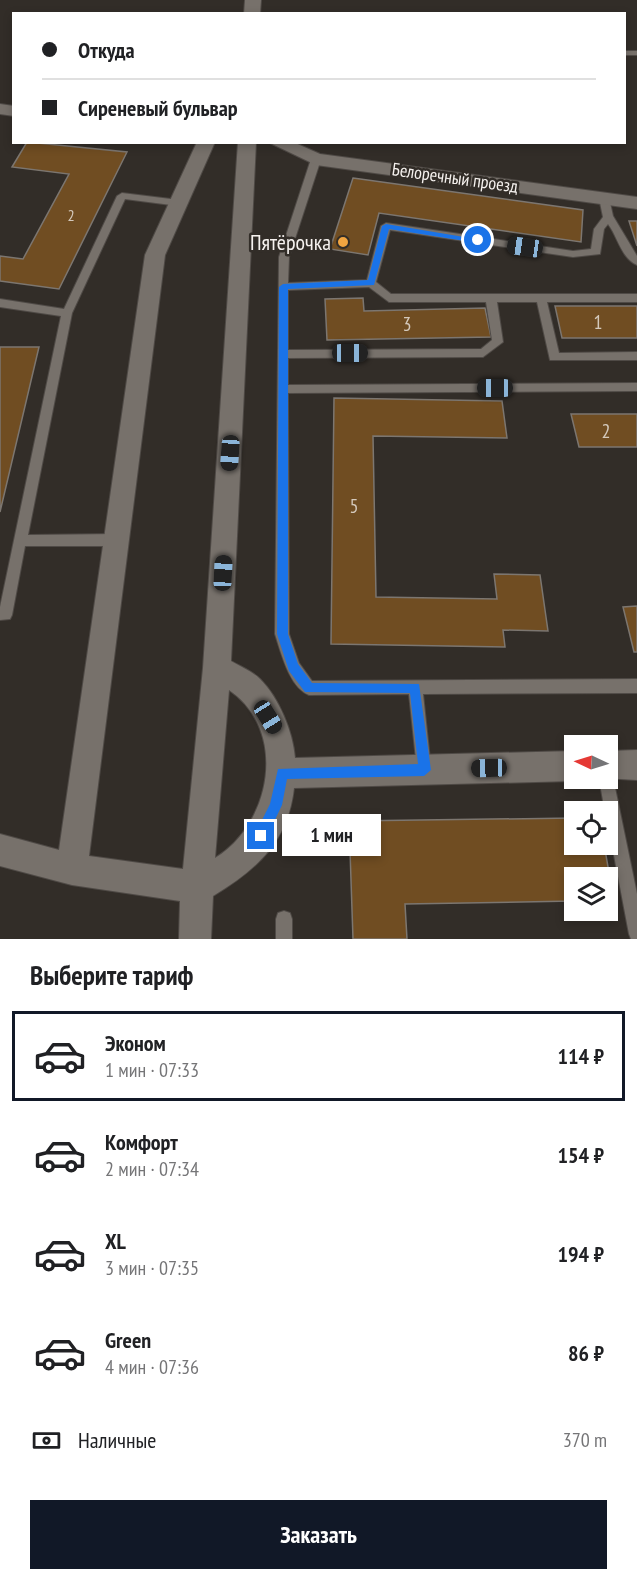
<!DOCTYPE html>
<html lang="ru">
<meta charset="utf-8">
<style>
body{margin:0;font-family:"PT Sans Narrow",sans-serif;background:#f6f6f6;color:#202124;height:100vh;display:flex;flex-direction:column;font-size:22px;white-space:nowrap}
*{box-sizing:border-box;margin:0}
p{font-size:20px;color:#757577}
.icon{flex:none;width:33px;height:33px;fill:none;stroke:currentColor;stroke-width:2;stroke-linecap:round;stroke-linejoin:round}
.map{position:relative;height:939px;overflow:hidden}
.side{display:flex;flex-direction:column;background:#fff;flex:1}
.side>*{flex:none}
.guide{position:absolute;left:12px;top:12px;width:614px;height:132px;border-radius:0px;box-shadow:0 3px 9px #0003;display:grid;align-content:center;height:132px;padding:0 30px;background:#fff}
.needle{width:39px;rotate:274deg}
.fabs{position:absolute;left:564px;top:735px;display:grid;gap:12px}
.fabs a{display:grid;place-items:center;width:54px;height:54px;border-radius:0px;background:#fff;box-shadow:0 3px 9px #0003;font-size:30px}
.end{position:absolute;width:27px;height:27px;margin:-14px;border:8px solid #1a73e8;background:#fff;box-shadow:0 0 0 3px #fff}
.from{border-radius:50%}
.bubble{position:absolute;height:42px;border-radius:0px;background:#fff;box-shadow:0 3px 9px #0003;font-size:20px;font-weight:700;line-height:42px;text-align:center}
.car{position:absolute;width:18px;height:36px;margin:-18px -9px;border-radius:8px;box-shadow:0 0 4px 2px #0007;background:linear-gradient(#222 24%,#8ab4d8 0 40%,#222 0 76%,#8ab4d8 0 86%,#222 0)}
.guide b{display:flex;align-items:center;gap:21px;height:57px;font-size:22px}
.guide b+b{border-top:2px solid #e0e0e0}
.guide i{width:15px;height:15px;background:#202124}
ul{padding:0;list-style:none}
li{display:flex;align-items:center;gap:18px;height:90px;margin:0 12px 9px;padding:0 18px;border:3px solid transparent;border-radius:0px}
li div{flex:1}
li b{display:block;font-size:22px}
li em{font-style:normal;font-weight:700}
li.selected{border-color:#111827}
li>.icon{width:54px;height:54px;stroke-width:1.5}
h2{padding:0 30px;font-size:27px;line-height:72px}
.pay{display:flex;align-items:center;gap:15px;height:66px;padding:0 30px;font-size:22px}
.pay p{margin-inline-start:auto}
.primary-button{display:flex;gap:12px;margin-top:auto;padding:12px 30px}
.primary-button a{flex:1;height:69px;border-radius:0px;background:#111827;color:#fff;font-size:24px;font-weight:700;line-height:69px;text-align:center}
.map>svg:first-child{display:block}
.building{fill:#704d22;stroke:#7c7670;stroke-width:1.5}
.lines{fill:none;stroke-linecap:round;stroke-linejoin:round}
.lane-casing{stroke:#4f4a46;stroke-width:2}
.street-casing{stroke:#4f4a46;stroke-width:2}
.lane{fill:#77716b;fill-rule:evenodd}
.street{fill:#77716b;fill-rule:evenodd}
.route{fill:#1a73e8}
.poi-dot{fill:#f2a541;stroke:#322d28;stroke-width:2}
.labels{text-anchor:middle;stroke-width:5;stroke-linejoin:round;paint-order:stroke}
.far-number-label{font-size:16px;fill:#d4c9bc}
.far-street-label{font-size:18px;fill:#f6f2ef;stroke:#322d28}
.number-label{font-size:20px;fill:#d4c9bc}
.poi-label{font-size:22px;fill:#f6f2ef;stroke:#322d28;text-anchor:end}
</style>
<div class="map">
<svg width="637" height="939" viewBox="0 0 637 939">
<rect width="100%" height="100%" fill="#322d28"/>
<g class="building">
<path d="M 27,142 L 127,152 L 59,289 L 0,281 L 0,256 L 23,259 L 69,174 L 12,167 Z"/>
<path d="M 353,178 L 583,210 L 581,242 L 379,213 L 368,255 L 330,249 Z"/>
<path d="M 629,221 L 637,221 L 637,246 Z"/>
<path d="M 363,298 L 364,311 L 485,308 L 491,337 L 327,340 L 325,299 Z"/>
<path d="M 555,306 L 637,306 L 637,338 L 562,338 Z"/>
<path d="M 0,347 L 39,347 L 0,512 Z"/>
<path d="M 334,398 L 502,401 L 507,438 L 373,436 L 376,597 L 497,599 L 494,574 L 540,575 L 548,631 L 503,630 L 505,647 L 331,644 Z"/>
<path d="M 571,414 L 637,414 L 637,447 L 579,447 Z"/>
<path d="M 637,606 L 637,652 L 634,652 L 623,607 Z"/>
<path d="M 574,818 L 574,844 L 604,844 L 614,901 L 608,901 L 608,878 L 574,878 L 574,901 L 405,904 L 407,939 L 353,939 L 349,821 Z"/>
</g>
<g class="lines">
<defs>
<g id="lane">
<rect x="624" y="51" width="13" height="4"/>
<path d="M 316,156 L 321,159 L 289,257 L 288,283 L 367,280 L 381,226 L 386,223 L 573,251 L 591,249 L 594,229 L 603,217 L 599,198 L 604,195 L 609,198 L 613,216 L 637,256 L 637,265 C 621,258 618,237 608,224 L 604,229 L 600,254 L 573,257 L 390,230 L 376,282 L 391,294 L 637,294 L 637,302 L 547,302 L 559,353 L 637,352 L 637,360 L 550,360 L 537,302 L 497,302 L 503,342 L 483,357 L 288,358 L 288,385 L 637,383 L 637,391 L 288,393 L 289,634 L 299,663 L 312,681 L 637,679 L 637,693 L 423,694 L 431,769 L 429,774 L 424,776 L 419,774 L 417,769 L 409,694 L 309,695 C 289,687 281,652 275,634 L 279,257 L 311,159 ZM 369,287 L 389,302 L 486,302 L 492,340 L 481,349 L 288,350 L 288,290 Z"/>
<path d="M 122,193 L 179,200 L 184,203 L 179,206 L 125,199 L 72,313 L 28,535 L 117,534 L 121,536 L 123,540 L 121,544 L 117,546 L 25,546 L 12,615 L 10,619 L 0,620 L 0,607 L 61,316 L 0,307 L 0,299 L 64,309 L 117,196 Z"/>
<path d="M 608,771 L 611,773 L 613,778 L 637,894 L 637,939 L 631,939 L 629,934 L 608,824 L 608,812 L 605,812 L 599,778 L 608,778 Z"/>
<path d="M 284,911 L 290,913 L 292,919 L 292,939 L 276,939 L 276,919 L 278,913 Z"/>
</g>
<g id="street">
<path d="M 245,0 L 261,0 L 260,14 L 244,14 Z"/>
<path d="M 0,104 L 14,106 L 14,116 L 0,114 Z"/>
<path d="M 197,142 L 215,142 L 165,255 L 89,856 L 183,869 L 203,668 L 238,142 L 256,142 L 231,661 C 241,667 252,671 260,679 C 279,698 293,732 295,758 L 574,751 L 574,778 L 580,778 L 574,781 L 294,788 C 288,842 256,870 213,896 L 211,939 L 179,939 L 180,901 L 72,885 L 0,866 L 0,834 L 59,850 L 145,255 ZM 229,690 C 289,731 271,824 215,858 Z"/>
<path d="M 268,142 L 293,142 L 320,154 L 637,197 L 637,209 L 316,165 Z"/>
<path d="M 637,750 L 637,780 L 602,778 L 608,778 L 608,751 Z"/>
</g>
</defs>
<use href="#lane" class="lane-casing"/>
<use href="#street" class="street-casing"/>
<use href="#lane" class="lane"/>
<use href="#street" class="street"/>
</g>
<path class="route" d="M 386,224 L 482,240 L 478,243 L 389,229 L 374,285 L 288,289 L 288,634 L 298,664 L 312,683 L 419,684 L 431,770 L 424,776 L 287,779 L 282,805 L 265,841 L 261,843 L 254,836 L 270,804 L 278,769 L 418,764 L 410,693 L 305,692 L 289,671 L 277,634 L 279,287 L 283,284 L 368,280 L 382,226 Z"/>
<circle class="poi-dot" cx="343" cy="242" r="6"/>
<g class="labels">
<g class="far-number-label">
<text x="71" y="221">2</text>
</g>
<g class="far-street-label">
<text transform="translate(455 178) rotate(8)" y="6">Белоречный проезд</text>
</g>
<g class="number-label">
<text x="598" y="329">1</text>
<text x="407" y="331">3</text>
<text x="606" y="438">2</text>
<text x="354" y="513">5</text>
</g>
<g class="poi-label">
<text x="331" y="250">Пятёрочка</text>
</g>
</g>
</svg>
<div class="fabs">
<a><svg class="needle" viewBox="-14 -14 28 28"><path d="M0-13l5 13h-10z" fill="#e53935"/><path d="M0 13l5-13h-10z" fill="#757577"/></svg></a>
<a><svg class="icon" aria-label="locate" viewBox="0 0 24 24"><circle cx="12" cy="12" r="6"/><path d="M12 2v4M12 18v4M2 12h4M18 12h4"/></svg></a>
<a><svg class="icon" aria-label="layers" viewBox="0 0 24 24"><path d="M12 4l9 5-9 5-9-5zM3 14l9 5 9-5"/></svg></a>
</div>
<i class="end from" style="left:478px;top:240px"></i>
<i class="end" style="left:261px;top:836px"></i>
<div class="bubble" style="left:282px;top:814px;width:99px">1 мин</div>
<i class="car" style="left:525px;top:247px;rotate:278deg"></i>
<i class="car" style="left:350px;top:353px;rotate:90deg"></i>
<i class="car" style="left:495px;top:388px;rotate:270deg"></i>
<i class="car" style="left:230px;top:453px;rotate:184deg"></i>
<i class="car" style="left:223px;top:573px;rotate:3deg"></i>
<i class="car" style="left:268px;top:717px;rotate:148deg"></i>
<i class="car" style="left:489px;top:768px;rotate:269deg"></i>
<div class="guide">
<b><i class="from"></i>Откуда</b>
<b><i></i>Сиреневый бульвар</b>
</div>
</div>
<section class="side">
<h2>Выберите тариф</h2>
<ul>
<li class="selected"><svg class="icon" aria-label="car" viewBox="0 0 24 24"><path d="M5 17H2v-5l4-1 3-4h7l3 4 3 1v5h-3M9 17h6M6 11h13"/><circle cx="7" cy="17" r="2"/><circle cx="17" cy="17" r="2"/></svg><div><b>Эконом</b><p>1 мин · 07:33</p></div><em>114 ₽</em></li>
<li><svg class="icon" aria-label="car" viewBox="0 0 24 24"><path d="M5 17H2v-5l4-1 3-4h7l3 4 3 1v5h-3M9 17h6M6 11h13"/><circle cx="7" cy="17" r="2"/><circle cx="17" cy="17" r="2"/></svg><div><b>Комфорт</b><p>2 мин · 07:34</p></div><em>154 ₽</em></li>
<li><svg class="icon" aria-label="car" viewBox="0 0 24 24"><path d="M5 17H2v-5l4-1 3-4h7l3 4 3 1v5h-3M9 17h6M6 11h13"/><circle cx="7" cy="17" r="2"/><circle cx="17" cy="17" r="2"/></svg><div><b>XL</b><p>3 мин · 07:35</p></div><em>194 ₽</em></li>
<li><svg class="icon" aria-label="car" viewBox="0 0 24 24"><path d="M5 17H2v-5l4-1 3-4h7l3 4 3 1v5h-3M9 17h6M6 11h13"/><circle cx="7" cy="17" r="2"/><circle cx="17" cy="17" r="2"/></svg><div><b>Green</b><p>4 мин · 07:36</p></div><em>86 ₽</em></li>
</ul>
<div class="pay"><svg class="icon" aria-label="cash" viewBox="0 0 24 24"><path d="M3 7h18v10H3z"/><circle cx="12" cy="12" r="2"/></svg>Наличные<p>370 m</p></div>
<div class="primary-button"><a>Заказать</a></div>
</section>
